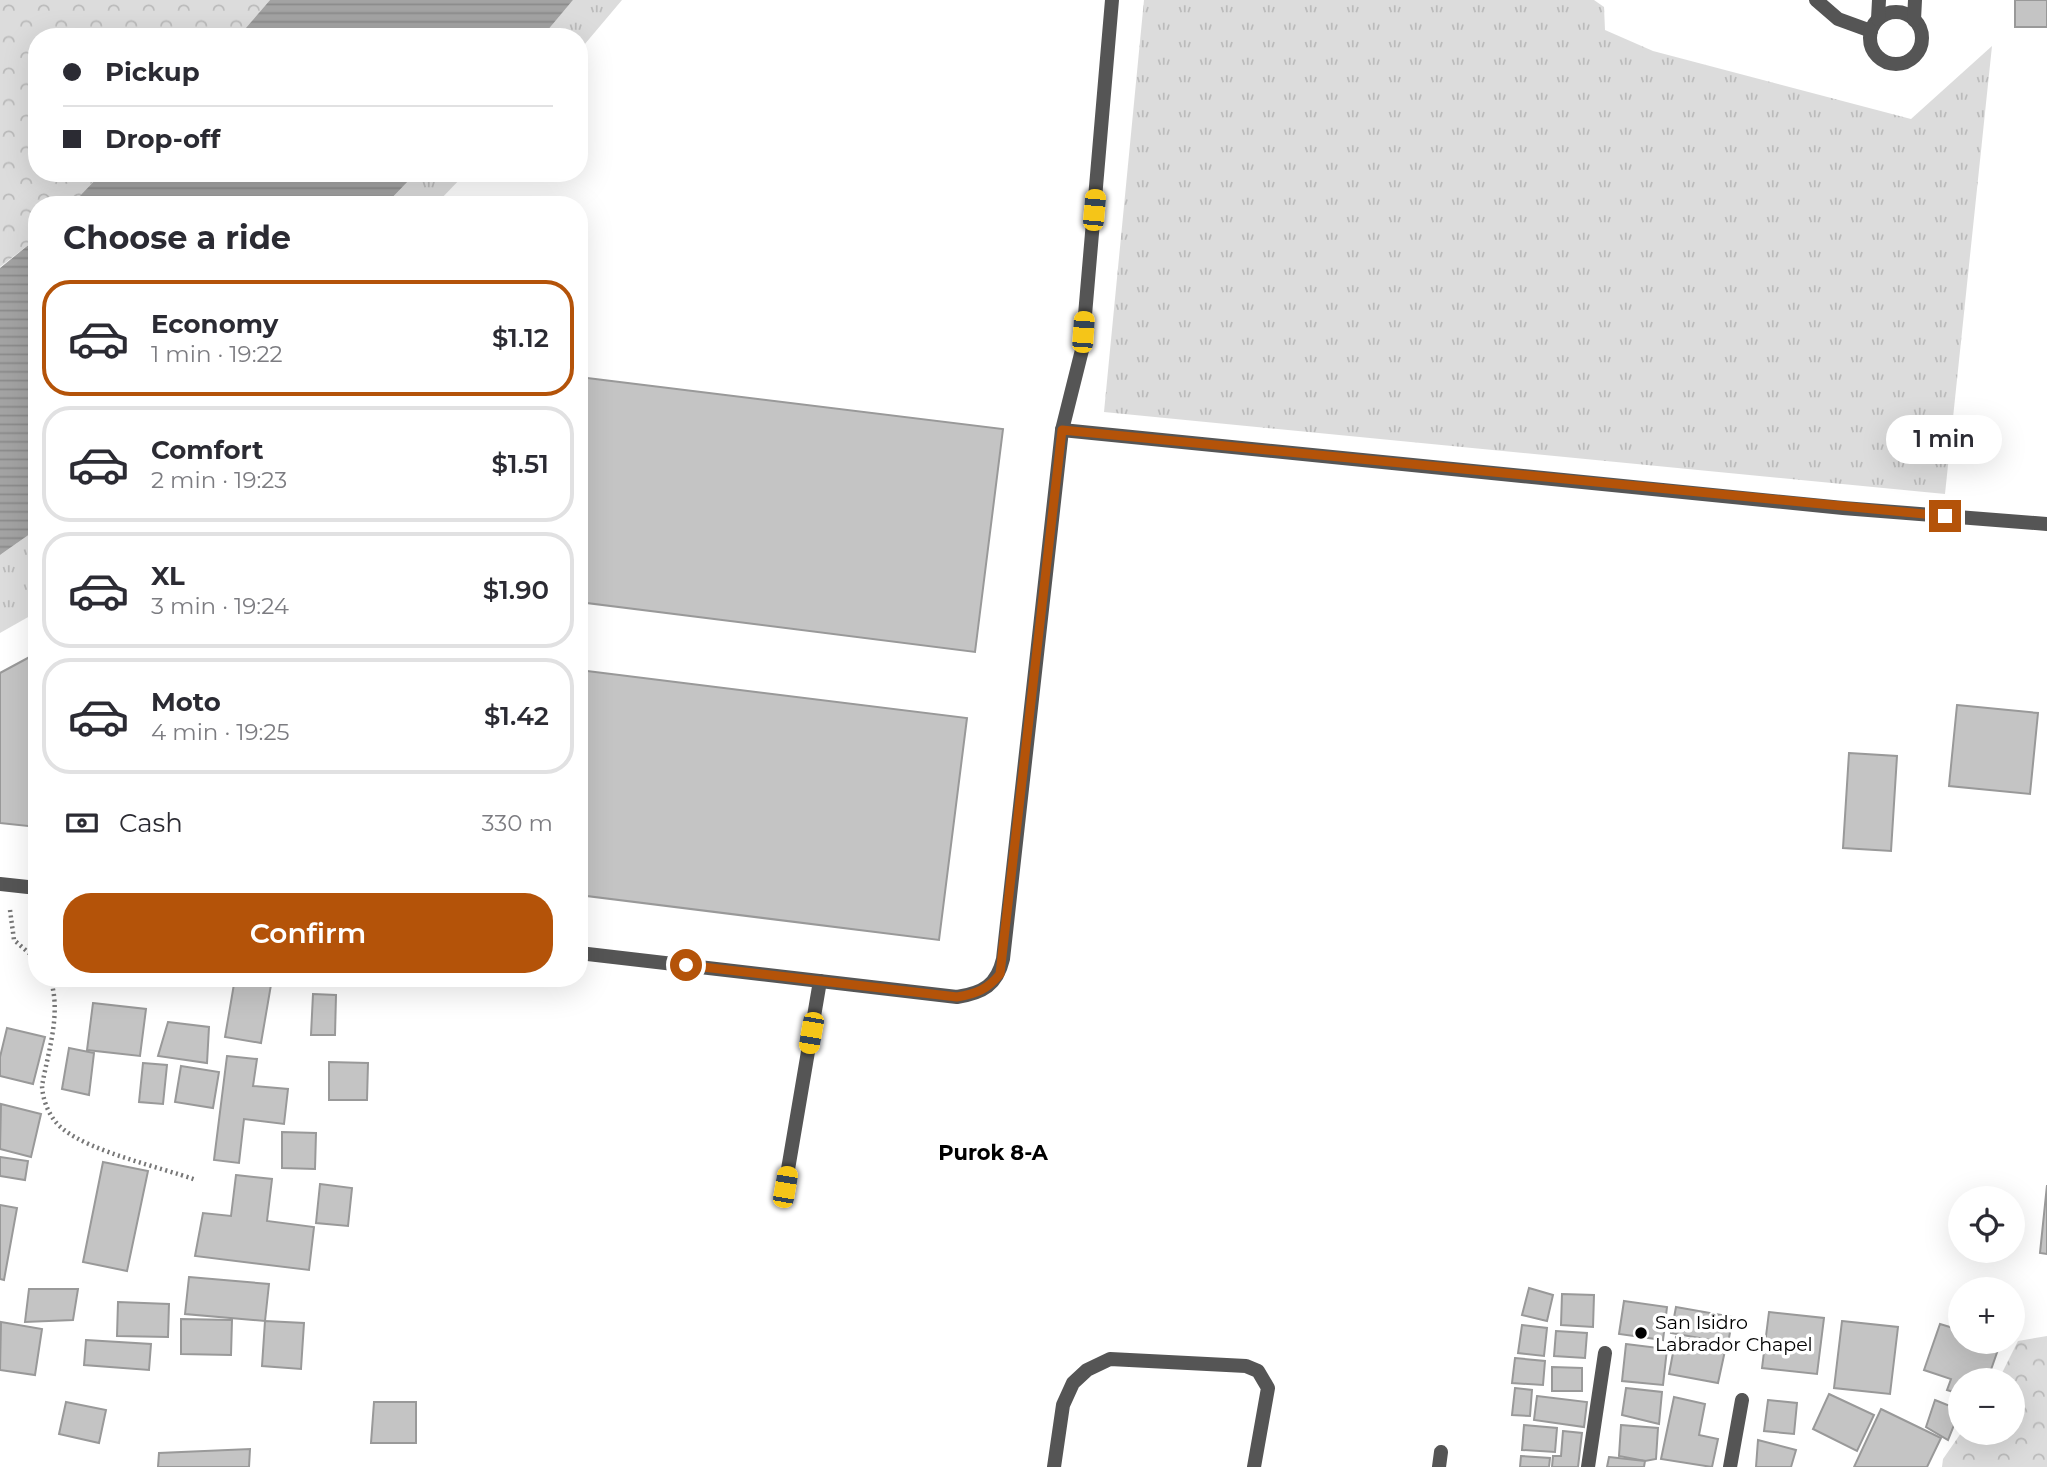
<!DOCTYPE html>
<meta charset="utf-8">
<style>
body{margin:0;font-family:Montserrat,sans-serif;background:#f7f7f7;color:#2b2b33;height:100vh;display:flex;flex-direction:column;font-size:26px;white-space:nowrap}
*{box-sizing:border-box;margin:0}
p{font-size:23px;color:#7c7c81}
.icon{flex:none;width:38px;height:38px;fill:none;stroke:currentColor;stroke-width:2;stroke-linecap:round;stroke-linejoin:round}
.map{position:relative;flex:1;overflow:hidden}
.sheet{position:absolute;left:28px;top:196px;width:560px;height:791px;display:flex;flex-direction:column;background:#fff;border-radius:28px;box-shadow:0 7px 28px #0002}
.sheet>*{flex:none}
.banner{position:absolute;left:28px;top:28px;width:560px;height:154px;border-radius:28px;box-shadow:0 7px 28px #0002;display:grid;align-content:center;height:154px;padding:0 35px;background:#fff}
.controls{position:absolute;left:1948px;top:1186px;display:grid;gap:14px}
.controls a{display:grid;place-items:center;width:77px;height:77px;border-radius:50%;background:#fff;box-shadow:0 7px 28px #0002;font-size:35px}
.end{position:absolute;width:32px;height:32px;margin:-16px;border:9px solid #b45309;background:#fff;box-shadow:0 0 0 4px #fff}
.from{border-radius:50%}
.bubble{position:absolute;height:49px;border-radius:24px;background:#fff;box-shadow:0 7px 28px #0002;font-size:23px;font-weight:600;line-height:49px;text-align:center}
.car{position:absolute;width:21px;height:42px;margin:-21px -10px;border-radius:9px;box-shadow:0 0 5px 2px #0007;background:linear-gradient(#f5c518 24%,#345 0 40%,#f5c518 0 76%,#345 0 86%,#f5c518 0)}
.banner b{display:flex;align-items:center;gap:24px;height:66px;font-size:26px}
.banner b+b{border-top:2px solid #e1e1e2}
.banner i{width:18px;height:18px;background:#2b2b33}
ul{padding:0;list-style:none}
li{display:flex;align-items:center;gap:21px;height:116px;margin:0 14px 10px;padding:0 21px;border:4px solid #e1e1e2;border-radius:28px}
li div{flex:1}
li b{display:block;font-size:26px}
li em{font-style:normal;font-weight:600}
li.active{border-color:#b45309}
li>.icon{width:63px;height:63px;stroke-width:1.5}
h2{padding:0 35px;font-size:32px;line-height:84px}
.pay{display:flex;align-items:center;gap:18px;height:77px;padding:0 35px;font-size:26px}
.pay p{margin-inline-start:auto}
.button{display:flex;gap:14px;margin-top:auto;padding:14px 35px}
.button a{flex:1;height:80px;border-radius:28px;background:#b45309;color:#fff;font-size:28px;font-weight:600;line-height:80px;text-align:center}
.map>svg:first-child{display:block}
.grass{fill:url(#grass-tufts)}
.forest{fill:url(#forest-crowns)}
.water{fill:url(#water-rules)}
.building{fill:#c4c4c4;stroke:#999;stroke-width:2}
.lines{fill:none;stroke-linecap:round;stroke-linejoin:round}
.path{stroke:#777;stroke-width:4.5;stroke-dasharray:2 3.5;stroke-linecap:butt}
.service{stroke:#555;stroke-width:14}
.minor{stroke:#555;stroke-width:14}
.route{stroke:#b45309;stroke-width:9}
.poi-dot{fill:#000;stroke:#fff;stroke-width:2.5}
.labels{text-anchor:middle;stroke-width:7;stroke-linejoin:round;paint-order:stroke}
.poi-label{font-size:19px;fill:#000;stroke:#fff;text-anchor:start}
.neighbourhood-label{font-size:21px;font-weight:bold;fill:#000;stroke:#fff}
</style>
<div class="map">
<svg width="2047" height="1467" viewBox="0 0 2047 1467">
<defs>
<pattern id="grass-tufts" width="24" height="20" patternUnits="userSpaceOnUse" patternTransform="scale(1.75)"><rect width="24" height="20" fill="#dcdcdc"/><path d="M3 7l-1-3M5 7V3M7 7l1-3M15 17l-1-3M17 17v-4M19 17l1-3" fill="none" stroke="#bbb"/></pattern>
<pattern id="forest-crowns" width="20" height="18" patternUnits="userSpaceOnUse" patternTransform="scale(1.75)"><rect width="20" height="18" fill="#dcdcdc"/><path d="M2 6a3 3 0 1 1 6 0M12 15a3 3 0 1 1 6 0" fill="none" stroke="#bbb"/></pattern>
<pattern id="water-rules" width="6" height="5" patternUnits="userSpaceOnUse" patternTransform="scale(1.75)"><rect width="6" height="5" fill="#a3a3a3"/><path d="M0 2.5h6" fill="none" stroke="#8b8b8b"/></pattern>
</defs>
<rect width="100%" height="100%" fill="#fff"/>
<g class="grass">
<path d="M 573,0 L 622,0 L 579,51 L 579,37 L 542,37 Z"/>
<path d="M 1144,0 L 1594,0 L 1604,7 L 1605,30 L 1653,51 L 1911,119 L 1992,46 L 1945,494 L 1104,412 Z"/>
<path d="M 416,173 L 466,173 L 435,205 L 385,205 Z"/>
<path d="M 37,529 L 37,612 L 0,633 L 0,555 Z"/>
</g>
<g class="forest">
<path d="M 0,0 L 270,0 L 238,37 L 37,37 L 37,173 L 102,173 L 71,205 L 37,205 L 37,238 L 0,267 Z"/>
<path d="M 2047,1336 L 2047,1467 L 1942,1467 L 1943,1459 L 1961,1433 L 2012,1433 L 2012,1381 L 1998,1381 L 2018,1341 Z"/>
</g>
<g class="water">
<path d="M 270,0 L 573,0 L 542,37 L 238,37 Z"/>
<path d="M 102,173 L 416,173 L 385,205 L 71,205 Z"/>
<path d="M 37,238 L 37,529 L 0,555 L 0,268 Z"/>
</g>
<g class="building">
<rect x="2015" y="0" width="32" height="27"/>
<path d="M 579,377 L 1003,429 L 975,652 L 579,602 Z"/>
<path d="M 37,653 L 37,827 L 0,823 L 0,673 Z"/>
<path d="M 579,670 L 967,718 L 939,940 L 579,895 Z"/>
<path d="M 1957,705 L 2038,713 L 2030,794 L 1949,786 Z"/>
<path d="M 1849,753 L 1897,756 L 1891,851 L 1843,848 Z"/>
<path d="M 235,978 L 272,979 L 261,1043 L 225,1037 Z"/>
<path d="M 313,994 L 336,995 L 335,1035 L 311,1035 Z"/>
<path d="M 93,1003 L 146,1009 L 140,1056 L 87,1050 Z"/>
<path d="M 168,1022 L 209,1027 L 207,1063 L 158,1056 Z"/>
<path d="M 7,1028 L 45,1037 L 33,1084 L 0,1076 L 0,1057 Z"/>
<path d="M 69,1048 L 94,1053 L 89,1095 L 62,1089 Z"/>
<path d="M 227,1056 L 257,1059 L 253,1086 L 288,1089 L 284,1124 L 244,1119 L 239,1163 L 214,1160 Z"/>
<path d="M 329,1062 L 368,1063 L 367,1100 L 329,1100 Z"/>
<path d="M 143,1063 L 167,1065 L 163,1104 L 139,1102 Z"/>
<path d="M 181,1066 L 219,1072 L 213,1108 L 175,1102 Z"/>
<path d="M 1,1104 L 41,1114 L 31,1157 L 0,1149 Z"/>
<path d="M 282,1132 L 316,1133 L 315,1169 L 282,1168 Z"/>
<path d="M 0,1157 L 28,1161 L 25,1180 L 0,1176 Z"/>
<path d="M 103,1162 L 148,1171 L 127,1271 L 83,1262 Z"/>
<path d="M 236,1175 L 272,1179 L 267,1221 L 314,1227 L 309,1270 L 195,1256 L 203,1213 L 231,1216 Z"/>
<path d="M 320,1184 L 352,1188 L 348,1226 L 316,1223 Z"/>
<path d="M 2047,1185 L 2047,1254 L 2040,1253 Z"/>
<path d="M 0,1205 L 17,1208 L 4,1280 L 0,1279 Z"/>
<path d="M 189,1277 L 269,1284 L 265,1321 L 185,1314 Z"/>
<path d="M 1529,1288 L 1553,1295 L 1547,1321 L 1522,1315 Z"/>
<path d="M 29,1289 L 78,1289 L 73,1320 L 25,1322 Z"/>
<path d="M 1562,1294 L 1594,1295 L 1593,1327 L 1561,1325 Z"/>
<path d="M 1624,1301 L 1667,1307 L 1663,1340 L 1619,1334 Z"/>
<path d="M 118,1302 L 169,1304 L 168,1337 L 117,1336 Z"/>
<path d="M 1676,1307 L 1733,1317 L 1728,1343 L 1671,1333 Z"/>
<path d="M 1769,1312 L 1824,1318 L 1817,1374 L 1762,1368 Z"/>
<path d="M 181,1319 L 232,1320 L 231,1355 L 181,1354 Z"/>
<path d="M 265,1321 L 304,1323 L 301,1369 L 262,1366 Z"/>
<path d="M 1842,1321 L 1898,1327 L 1890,1394 L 1834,1388 Z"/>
<path d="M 1,1322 L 42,1329 L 35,1375 L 0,1370 Z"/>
<path d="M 1940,1324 L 1960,1330 L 1960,1342 L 2000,1344 L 1987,1381 L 1960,1381 L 1960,1394 L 1947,1390 L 1951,1379 L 1924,1370 Z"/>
<path d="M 1522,1325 L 1547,1328 L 1544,1356 L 1518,1353 Z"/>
<path d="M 1556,1331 L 1587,1333 L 1585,1358 L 1554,1356 Z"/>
<path d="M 1676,1337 L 1726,1346 L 1718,1383 L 1669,1374 Z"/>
<path d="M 86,1340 L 151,1344 L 149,1370 L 84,1365 Z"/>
<path d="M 1626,1344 L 1667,1349 L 1663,1385 L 1622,1381 Z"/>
<path d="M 1515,1358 L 1545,1361 L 1543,1385 L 1512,1383 Z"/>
<path d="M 1552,1367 L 1582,1368 L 1582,1391 L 1552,1391 Z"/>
<path d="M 1515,1388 L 1532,1390 L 1530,1416 L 1512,1415 Z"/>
<path d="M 1626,1388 L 1662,1392 L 1659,1424 L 1622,1415 Z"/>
<path d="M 1829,1394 L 1874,1415 L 1857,1451 L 1813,1429 Z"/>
<path d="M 1537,1396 L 1587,1402 L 1584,1427 L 1534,1420 Z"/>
<path d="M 1674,1397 L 1705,1404 L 1699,1435 L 1718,1439 L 1712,1467 L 1661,1459 Z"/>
<path d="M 1768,1400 L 1797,1403 L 1794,1434 L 1764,1431 Z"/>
<path d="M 1935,1400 L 1960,1410 L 1948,1440 L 1926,1427 Z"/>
<path d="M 66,1402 L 106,1410 L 99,1443 L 59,1434 Z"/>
<path d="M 374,1402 L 416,1402 L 416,1443 L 371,1443 Z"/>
<path d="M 1881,1409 L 1941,1438 L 1927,1467 L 1854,1467 Z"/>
<path d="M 1524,1425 L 1557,1428 L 1555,1452 L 1522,1450 Z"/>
<path d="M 1621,1425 L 1658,1428 L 1656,1459 L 1645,1461 L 1619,1456 Z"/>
<path d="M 1563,1431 L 1582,1433 L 1578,1467 L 1552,1467 L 1553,1456 L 1561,1456 Z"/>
<path d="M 1758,1440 L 1796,1450 L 1791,1467 L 1756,1467 Z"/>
<path d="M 250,1449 L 249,1467 L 158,1467 L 159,1453 Z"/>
<path d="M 1521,1456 L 1550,1458 L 1549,1467 L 1520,1467 Z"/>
<path d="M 1609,1457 L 1645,1461 L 1644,1467 L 1607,1467 Z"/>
</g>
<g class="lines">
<g class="path">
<path d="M 10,910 L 14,940 L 37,960"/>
<path d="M 50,978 C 62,1013 48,1051 42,1086 C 43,1102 50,1119 63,1129 C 91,1152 160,1167 196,1180"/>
</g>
<g class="service">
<path d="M 1816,0 L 1838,19 L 1871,31"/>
<circle cx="1896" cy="38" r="26"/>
<path d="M 1878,19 L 1879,0"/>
<path d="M 1914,20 L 1915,0"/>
<path d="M 1062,430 L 1082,350 L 1112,0"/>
</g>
<g class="minor">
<path d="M 0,884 L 37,888"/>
<path d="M 579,953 L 957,997 C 983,993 997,985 1003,959 L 1062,430 L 1843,508 L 2047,524"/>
<path d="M 785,1187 L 820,981"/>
<path d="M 1054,1467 L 1063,1405 L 1073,1383 L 1087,1370 L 1110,1359 L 1246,1366 L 1258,1371 L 1268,1388 L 1254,1467"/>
<path d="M 1439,1467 L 1441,1452"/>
<path d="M 1588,1467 L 1605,1353"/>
<path d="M 1730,1467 L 1742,1400"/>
</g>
</g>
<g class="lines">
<path class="route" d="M 686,965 L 957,997 C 976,994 988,989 1000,974 L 1062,430 L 1945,516"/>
</g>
<circle class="poi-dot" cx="1641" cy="1333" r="7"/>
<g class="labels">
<g class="poi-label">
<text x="1655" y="1329">San Isidro<tspan x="1655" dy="22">Labrador Chapel</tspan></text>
</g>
<g class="neighbourhood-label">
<text x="993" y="1160">Purok 8-A</text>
</g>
</g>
</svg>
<div class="controls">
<a><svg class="icon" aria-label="locate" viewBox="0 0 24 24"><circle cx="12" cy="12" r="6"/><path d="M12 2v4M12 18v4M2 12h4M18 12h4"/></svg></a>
<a>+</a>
<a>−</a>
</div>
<i class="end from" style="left:686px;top:965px"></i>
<i class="end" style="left:1945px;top:516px"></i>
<div class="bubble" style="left:1886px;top:415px;width:116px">1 min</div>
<i class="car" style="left:1094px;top:210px;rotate:5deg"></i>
<i class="car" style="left:1083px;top:332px;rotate:4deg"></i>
<i class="car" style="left:811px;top:1033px;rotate:190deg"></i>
<i class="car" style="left:785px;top:1187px;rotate:10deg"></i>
<div class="banner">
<b><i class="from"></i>Pickup</b>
<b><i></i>Drop-off</b>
</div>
<section class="sheet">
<h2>Choose a ride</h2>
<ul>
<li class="active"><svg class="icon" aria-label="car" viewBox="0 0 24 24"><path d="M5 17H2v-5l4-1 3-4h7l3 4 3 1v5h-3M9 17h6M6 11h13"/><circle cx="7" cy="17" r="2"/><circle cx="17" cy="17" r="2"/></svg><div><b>Economy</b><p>1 min · 19:22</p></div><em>$1.12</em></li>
<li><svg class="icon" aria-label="car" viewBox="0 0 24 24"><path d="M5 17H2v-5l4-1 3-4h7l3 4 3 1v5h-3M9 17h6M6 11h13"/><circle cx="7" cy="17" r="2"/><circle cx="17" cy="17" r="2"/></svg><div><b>Comfort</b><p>2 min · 19:23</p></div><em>$1.51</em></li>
<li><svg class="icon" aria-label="car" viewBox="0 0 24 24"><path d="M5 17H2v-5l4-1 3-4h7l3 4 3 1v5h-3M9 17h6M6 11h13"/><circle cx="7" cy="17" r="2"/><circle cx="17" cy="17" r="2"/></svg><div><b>XL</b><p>3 min · 19:24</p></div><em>$1.90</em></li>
<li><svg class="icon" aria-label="car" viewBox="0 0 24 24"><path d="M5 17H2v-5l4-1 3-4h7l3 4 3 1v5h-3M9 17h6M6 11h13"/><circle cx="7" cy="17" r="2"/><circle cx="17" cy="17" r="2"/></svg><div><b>Moto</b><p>4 min · 19:25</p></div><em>$1.42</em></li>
</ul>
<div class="pay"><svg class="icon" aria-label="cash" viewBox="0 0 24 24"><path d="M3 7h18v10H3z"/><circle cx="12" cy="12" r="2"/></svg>Cash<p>330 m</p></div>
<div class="button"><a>Confirm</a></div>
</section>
</div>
